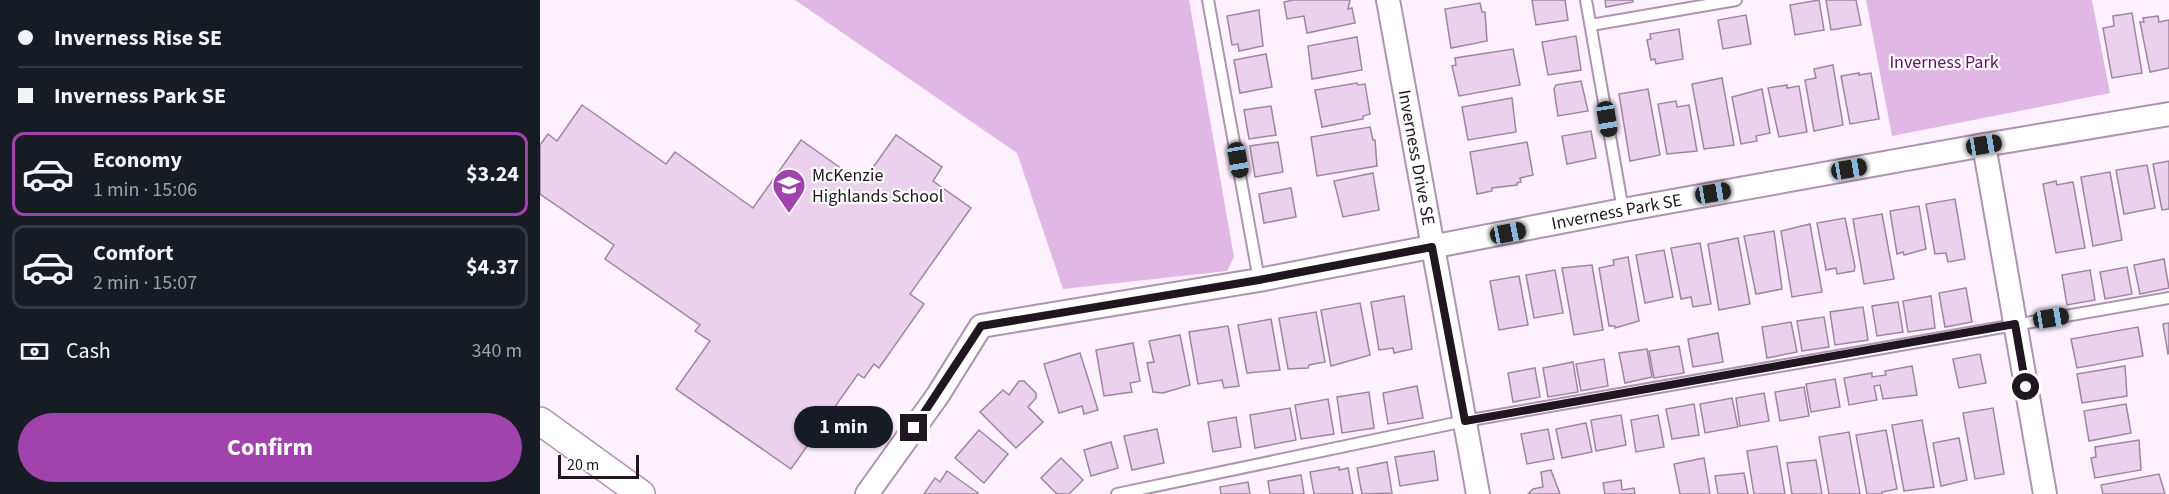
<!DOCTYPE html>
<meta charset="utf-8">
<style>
body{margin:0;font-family:"Source Sans 3",sans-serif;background:#20242c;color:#f1f3f6;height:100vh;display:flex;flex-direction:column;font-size:22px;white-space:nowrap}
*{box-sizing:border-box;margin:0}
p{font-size:20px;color:#9ea1a6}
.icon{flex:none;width:33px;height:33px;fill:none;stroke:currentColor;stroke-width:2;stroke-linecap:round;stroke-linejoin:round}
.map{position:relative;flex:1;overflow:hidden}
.side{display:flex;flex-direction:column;background:#171b24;width:540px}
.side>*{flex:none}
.hud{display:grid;align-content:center;height:132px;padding:0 18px;background:#171b24}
.scale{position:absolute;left:18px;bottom:15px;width:81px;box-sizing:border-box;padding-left:6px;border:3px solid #1f1620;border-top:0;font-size:16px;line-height:21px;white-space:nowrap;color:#1f1620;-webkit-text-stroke:4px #fff;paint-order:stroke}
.end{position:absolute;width:27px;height:27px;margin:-14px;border:8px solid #1f1620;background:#fff;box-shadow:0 0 0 3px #fff}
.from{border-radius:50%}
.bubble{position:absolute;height:42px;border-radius:21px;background:#171b24;box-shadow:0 2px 4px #0004;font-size:20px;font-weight:700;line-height:42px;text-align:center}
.car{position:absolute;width:18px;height:36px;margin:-18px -9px;border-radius:8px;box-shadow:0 0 4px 2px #0007;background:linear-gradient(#222 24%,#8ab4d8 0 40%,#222 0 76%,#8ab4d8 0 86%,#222 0)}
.hud b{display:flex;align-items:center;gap:21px;height:57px;font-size:22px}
.hud b+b{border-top:2px solid #363941}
.hud i{width:15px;height:15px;background:#f1f3f6}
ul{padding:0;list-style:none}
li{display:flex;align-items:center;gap:18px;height:84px;margin:0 12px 9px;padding:0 6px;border:3px solid #363941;border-radius:12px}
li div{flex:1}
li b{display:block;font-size:22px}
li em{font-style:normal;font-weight:700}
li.current{border-color:#a043ac}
li>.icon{width:54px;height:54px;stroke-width:1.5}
.pay{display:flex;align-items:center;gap:15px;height:66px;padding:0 18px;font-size:22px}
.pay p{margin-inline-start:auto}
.cta{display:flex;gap:12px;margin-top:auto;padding:12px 18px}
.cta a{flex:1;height:69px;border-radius:36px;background:#a043ac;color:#fff;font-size:24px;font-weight:700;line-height:69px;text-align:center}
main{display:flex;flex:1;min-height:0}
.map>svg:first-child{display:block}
.green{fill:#e1b7e6}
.building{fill:#ecd1ef;stroke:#9e85a1;stroke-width:1.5}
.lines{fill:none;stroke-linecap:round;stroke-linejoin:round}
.service-casing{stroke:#ae94b0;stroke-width:14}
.minor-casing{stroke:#ae94b0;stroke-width:26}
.tertiary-casing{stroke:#ae94b0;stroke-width:30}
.service{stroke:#fff;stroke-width:10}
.minor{stroke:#fff;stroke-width:22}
.tertiary{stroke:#fff;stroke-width:27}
.route{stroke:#1f1620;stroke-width:8}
.labels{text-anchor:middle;stroke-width:4.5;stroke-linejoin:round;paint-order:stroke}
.park-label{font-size:18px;fill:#610f6b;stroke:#fff}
.street-label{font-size:18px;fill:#1f1620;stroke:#fff}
.poi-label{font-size:18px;fill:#1f1620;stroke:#fff;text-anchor:start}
</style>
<main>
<section class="side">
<div class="hud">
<b><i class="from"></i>Inverness Rise SE</b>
<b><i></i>Inverness Park SE</b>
</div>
<ul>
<li class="current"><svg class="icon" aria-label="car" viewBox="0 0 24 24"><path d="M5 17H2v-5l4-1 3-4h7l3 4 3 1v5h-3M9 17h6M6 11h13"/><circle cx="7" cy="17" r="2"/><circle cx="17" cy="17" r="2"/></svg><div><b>Economy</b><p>1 min · 15:06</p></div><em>$3.24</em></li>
<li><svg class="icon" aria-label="car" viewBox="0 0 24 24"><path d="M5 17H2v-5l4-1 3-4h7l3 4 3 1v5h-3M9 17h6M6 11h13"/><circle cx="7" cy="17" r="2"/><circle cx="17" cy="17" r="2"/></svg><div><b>Comfort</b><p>2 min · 15:07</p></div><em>$4.37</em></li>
</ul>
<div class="pay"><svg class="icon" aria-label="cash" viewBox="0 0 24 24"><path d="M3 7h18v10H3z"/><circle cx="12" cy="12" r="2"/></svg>Cash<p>340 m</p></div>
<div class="cta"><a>Confirm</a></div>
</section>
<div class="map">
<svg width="1629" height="494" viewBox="0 0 1629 494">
<rect width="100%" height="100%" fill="#fcf1fd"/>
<g class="green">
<path d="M 255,0 L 649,0 L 694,257 L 687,271 L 523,289 L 477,153 Z"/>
<path d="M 1326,0 L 1552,0 L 1570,93 L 1352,136 Z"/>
</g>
<g class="building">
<path d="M 753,0 L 810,0 L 808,9 L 812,8 L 815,23 L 767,33 L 764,16 L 747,19 L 744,2 Z"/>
<path d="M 992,0 L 1025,0 L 1028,20 L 996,25 Z"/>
<path d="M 1065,0 L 1093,0 L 1093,2 L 1066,7 Z"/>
<path d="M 1279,0 L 1284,30 L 1255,35 L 1250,5 Z"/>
<path d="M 1286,0 L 1316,0 L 1321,25 L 1291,30 Z"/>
<path d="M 940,3 L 942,12 L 945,12 L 947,41 L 911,48 L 905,9 Z"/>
<path d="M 719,10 L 723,46 L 699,51 L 698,44 L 692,45 L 687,16 Z"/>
<path d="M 1592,13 L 1602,73 L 1572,78 L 1563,28 L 1574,26 L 1573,16 Z"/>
<path d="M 1206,15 L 1211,44 L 1183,49 L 1178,20 Z"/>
<path d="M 1618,16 L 1619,22 L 1629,20 L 1629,68 L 1610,72 L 1600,22 L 1604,22 L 1603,18 Z"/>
<path d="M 1139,29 L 1143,59 L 1116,64 L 1115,59 L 1111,60 L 1107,40 L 1111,39 L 1110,34 Z"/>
<path d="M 1036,36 L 1041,70 L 1008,75 L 1002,42 Z"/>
<path d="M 817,37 L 822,70 L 772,79 L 768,46 Z"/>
<path d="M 973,49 L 980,85 L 919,96 L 912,66 L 916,65 L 915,58 Z"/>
<path d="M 726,54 L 732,87 L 700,93 L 694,60 Z"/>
<path d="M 1293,65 L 1303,125 L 1274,131 L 1265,80 L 1276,78 L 1274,69 Z"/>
<path d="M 1319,73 L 1319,75 L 1331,73 L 1339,119 L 1310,124 L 1301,76 Z"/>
<path d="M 1182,78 L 1194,145 L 1164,149 L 1152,84 Z"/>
<path d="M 1041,81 L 1048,111 L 1018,116 L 1014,89 L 1016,85 Z"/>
<path d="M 817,83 L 818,85 L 825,84 L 830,114 L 823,116 L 823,119 L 782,127 L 775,90 Z"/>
<path d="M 1247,85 L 1247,88 L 1259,86 L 1267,132 L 1239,137 L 1228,88 Z"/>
<path d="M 1108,89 L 1120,155 L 1090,161 L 1079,94 Z"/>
<path d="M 1222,89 L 1230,133 L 1216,136 L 1217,141 L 1201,144 L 1192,97 Z"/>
<path d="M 972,98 L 976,132 L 928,140 L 922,107 Z"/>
<path d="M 1136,101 L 1137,107 L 1149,105 L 1157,151 L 1127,154 L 1118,104 Z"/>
<path d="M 42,105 L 126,164 L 135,152 L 213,208 L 261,140 L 322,183 L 356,135 L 402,167 L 393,181 L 431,208 L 370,294 L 384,304 L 339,368 L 334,364 L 324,378 L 318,374 L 251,469 L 136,389 L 170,341 L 155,331 L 160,325 L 65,259 L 74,245 L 0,194 L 0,145 L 8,134 L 17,141 Z"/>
<path d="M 731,106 L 736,135 L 709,139 L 704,110 Z"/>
<path d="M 830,127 L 833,140 L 835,140 L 837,166 L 777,176 L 771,137 Z"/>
<path d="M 1051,131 L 1056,158 L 1027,164 L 1022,136 Z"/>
<path d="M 738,142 L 743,172 L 715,177 L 710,146 Z"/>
<path d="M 987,142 L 993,175 L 980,178 L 981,182 L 977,183 L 977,185 L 952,188 L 952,191 L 937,194 L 930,152 Z"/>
<path d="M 1629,161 L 1629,209 L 1622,210 L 1613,164 Z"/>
<path d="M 1607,165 L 1615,208 L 1584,214 L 1576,170 Z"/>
<path d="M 1570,172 L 1582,240 L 1553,246 L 1541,177 Z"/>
<path d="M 833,173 L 839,210 L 803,217 L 794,181 Z"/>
<path d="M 1516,181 L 1517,185 L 1533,182 L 1545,248 L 1516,253 L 1503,184 Z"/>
<path d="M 751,188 L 756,217 L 724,223 L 719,194 Z"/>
<path d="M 1415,199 L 1425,259 L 1408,262 L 1406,253 L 1395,254 L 1386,204 Z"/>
<path d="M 1379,206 L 1386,249 L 1364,255 L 1363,252 L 1357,254 L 1350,211 Z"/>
<path d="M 1342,214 L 1354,279 L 1324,284 L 1313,219 Z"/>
<path d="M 1305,218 L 1315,267 L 1314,271 L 1297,274 L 1296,268 L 1286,270 L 1277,223 Z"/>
<path d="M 1270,224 L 1282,292 L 1252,297 L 1241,231 Z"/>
<path d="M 1234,231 L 1242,289 L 1216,294 L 1204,236 Z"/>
<path d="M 1198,238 L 1210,304 L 1179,310 L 1168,244 Z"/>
<path d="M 1160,243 L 1171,304 L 1153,307 L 1151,297 L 1141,299 L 1131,248 Z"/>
<path d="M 1124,250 L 1133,297 L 1105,303 L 1096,255 Z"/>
<path d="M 1088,257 L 1099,321 L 1075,328 L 1075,326 L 1069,326 L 1059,268 L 1074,265 L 1073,260 Z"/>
<path d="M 1624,259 L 1629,288 L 1600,294 L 1594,265 Z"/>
<path d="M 1052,265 L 1063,330 L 1034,335 L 1022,268 Z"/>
<path d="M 1587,267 L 1592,294 L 1565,299 L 1560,272 Z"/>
<path d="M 1015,270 L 1023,313 L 994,318 L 986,275 Z"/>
<path d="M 1550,270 L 1555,300 L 1527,305 L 1522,275 Z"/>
<path d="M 979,276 L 988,325 L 959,330 L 950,281 Z"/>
<path d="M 1426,288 L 1432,322 L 1405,327 L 1399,293 Z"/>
<path d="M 864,296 L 872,349 L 854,353 L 853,348 L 839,350 L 831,302 Z"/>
<path d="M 1391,296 L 1395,328 L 1368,332 L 1363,301 Z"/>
<path d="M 1358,302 L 1363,332 L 1337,336 L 1332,306 Z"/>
<path d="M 820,303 L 830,355 L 791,366 L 781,310 Z"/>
<path d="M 1323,307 L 1328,340 L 1295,345 L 1290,312 Z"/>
<path d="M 776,312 L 785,362 L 769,365 L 768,368 L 748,369 L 739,318 Z"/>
<path d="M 1284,317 L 1289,347 L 1262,351 L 1257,321 Z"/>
<path d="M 731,319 L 740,370 L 707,373 L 698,325 Z"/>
<path d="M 1251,322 L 1257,352 L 1227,358 L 1222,327 Z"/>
<path d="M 1629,323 L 1629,353 L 1628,354 L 1623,324 Z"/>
<path d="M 688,326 L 699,386 L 684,388 L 682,380 L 658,384 L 649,332 Z"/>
<path d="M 1598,327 L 1603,356 L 1537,368 L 1531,339 Z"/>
<path d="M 1178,333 L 1183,362 L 1153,367 L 1148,339 Z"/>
<path d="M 640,335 L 650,385 L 623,393 L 613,392 L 607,363 L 614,362 L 609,341 Z"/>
<path d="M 593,343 L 600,381 L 590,383 L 592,392 L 564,396 L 556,350 Z"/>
<path d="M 1139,346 L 1144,373 L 1114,378 L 1109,351 Z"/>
<path d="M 1107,349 L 1112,377 L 1085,383 L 1079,353 Z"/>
<path d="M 540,353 L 558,410 L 544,414 L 542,406 L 519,413 L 504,364 Z"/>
<path d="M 1440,354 L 1446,383 L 1419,388 L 1413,359 Z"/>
<path d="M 1064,359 L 1068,386 L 1041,391 L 1036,364 Z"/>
<path d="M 1033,362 L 1038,392 L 1008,397 L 1003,368 Z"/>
<path d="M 1372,366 L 1377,395 L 1343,399 L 1340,385 L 1334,386 L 1337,400 L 1309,405 L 1304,378 L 1332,373 L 1332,377 L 1346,375 L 1345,371 Z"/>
<path d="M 1585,366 L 1587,396 L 1542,403 L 1537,374 Z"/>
<path d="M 995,368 L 1000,397 L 973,402 L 968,373 Z"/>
<path d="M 1295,379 L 1300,407 L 1271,412 L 1266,384 Z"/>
<path d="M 479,381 L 484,381 L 496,393 L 496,398 L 488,407 L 503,422 L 476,448 L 440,412 L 463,390 L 469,395 Z"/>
<path d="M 877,386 L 883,418 L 848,424 L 843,393 Z"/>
<path d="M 1264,387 L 1269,416 L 1240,421 L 1235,392 Z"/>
<path d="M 829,392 L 834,428 L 802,433 L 797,397 Z"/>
<path d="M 1224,393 L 1229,421 L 1200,426 L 1196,398 Z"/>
<path d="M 1192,398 L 1198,427 L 1165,433 L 1160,404 Z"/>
<path d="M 788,399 L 794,434 L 761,439 L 755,405 Z"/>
<path d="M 1154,404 L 1159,435 L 1132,439 L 1126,409 Z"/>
<path d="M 1586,404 L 1591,433 L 1549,441 L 1544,411 Z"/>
<path d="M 750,408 L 756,440 L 715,448 L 710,415 Z"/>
<path d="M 1453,408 L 1464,474 L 1435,479 L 1423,413 Z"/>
<path d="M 1081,415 L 1086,445 L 1056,451 L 1051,420 Z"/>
<path d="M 1118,415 L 1124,447 L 1096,452 L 1091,420 Z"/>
<path d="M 696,417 L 701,447 L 673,452 L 668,422 Z"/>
<path d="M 1382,420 L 1394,487 L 1364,491 L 1352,425 Z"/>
<path d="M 1046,423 L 1052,452 L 1022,458 L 1016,429 Z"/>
<path d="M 617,429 L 624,463 L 592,470 L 584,436 Z"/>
<path d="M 1008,429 L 1014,459 L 987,464 L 981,434 Z"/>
<path d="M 439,430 L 468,454 L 444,483 L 415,458 Z"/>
<path d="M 1346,430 L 1357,489 L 1342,492 L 1342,494 L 1327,494 L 1316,435 Z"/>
<path d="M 1309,432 L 1320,494 L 1289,494 L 1279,437 Z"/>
<path d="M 1419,438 L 1427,480 L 1401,486 L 1393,443 Z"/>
<path d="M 1599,440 L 1601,470 L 1555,478 L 1551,458 L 1556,457 L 1555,447 Z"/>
<path d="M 571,442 L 578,468 L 551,476 L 544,450 Z"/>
<path d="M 1237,446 L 1245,494 L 1214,494 L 1207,451 Z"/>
<path d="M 894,451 L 898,480 L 860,486 L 855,457 Z"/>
<path d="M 521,458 L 543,480 L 529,494 L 517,494 L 501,478 Z"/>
<path d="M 1164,458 L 1170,494 L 1140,494 L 1134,464 Z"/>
<path d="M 1276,460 L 1282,494 L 1252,494 L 1247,463 Z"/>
<path d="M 847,462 L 852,493 L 822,494 L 817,468 Z"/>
<path d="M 799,467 L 799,470 L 808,468 L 813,494 L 774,494 L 770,472 Z"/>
<path d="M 1011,470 L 1020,494 L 988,494 L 993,489 L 1003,487 L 1001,472 Z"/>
<path d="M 407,471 L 438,493 L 437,494 L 384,494 L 395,478 L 400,482 Z"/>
<path d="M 1204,473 L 1208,494 L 1178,494 L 1175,476 Z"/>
<path d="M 1619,474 L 1625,494 L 1563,494 L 1561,485 Z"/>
<path d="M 761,475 L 764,494 L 730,494 L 728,481 Z"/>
<path d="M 1081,480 L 1082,490 L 1094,488 L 1095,494 L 1065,494 L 1063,483 Z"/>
<path d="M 708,482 L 710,494 L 681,494 L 680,487 Z"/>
</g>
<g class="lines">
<defs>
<g id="service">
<path d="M 668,0 L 719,280"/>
<path d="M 1046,0 L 1083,210"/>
<path d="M 1051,25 L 1196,0"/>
<path d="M 577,494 L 925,421 L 1629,298"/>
</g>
<g id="minor">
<path id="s1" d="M 848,0 L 938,494"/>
<path d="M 1444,145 L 1505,494"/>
<path id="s2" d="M 327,494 L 398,395 L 441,326 L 719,280 L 1083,210 L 1444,145 L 1629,114"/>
</g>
<path id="tertiary" d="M 0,421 L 101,494"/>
</defs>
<use href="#service" class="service-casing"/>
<use href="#minor" class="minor-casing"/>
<use href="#tertiary" class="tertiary-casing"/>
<use href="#service" class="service"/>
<use href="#minor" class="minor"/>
<use href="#tertiary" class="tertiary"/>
</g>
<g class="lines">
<path class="route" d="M 374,428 L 441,326 L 719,280 L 892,247 L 925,421 L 1475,324 L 1486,387"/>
</g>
<defs>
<symbol id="school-pin" viewBox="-11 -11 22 30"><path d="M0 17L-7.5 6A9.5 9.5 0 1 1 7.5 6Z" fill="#a043ac" stroke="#fff"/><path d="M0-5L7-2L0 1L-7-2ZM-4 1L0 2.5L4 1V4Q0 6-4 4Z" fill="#fff"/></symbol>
</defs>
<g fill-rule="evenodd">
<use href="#school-pin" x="230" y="166" width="38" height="52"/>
</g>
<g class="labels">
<g class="park-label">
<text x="1404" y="68">Inverness Park</text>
</g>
<g class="street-label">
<text dy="6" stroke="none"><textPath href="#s1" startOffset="160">Inverness Drive SE</textPath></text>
<text dy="6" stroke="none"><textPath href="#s2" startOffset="849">Inverness Park SE</textPath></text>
</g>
<g class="poi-label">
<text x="272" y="181">McKenzie<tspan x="272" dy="21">Highlands School</tspan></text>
</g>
</g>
</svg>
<div class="scale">20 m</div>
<i class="end from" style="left:1486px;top:387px"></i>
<i class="end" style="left:374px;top:428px"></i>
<div class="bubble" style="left:254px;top:406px;width:99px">1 min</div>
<i class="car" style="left:1067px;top:119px;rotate:171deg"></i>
<i class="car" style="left:1444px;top:145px;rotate:81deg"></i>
<i class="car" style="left:698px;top:160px;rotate:170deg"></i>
<i class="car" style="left:1309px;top:169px;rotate:80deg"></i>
<i class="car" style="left:1173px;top:193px;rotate:80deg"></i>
<i class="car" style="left:968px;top:233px;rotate:79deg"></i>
<i class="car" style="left:1511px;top:318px;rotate:81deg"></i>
</div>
</main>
